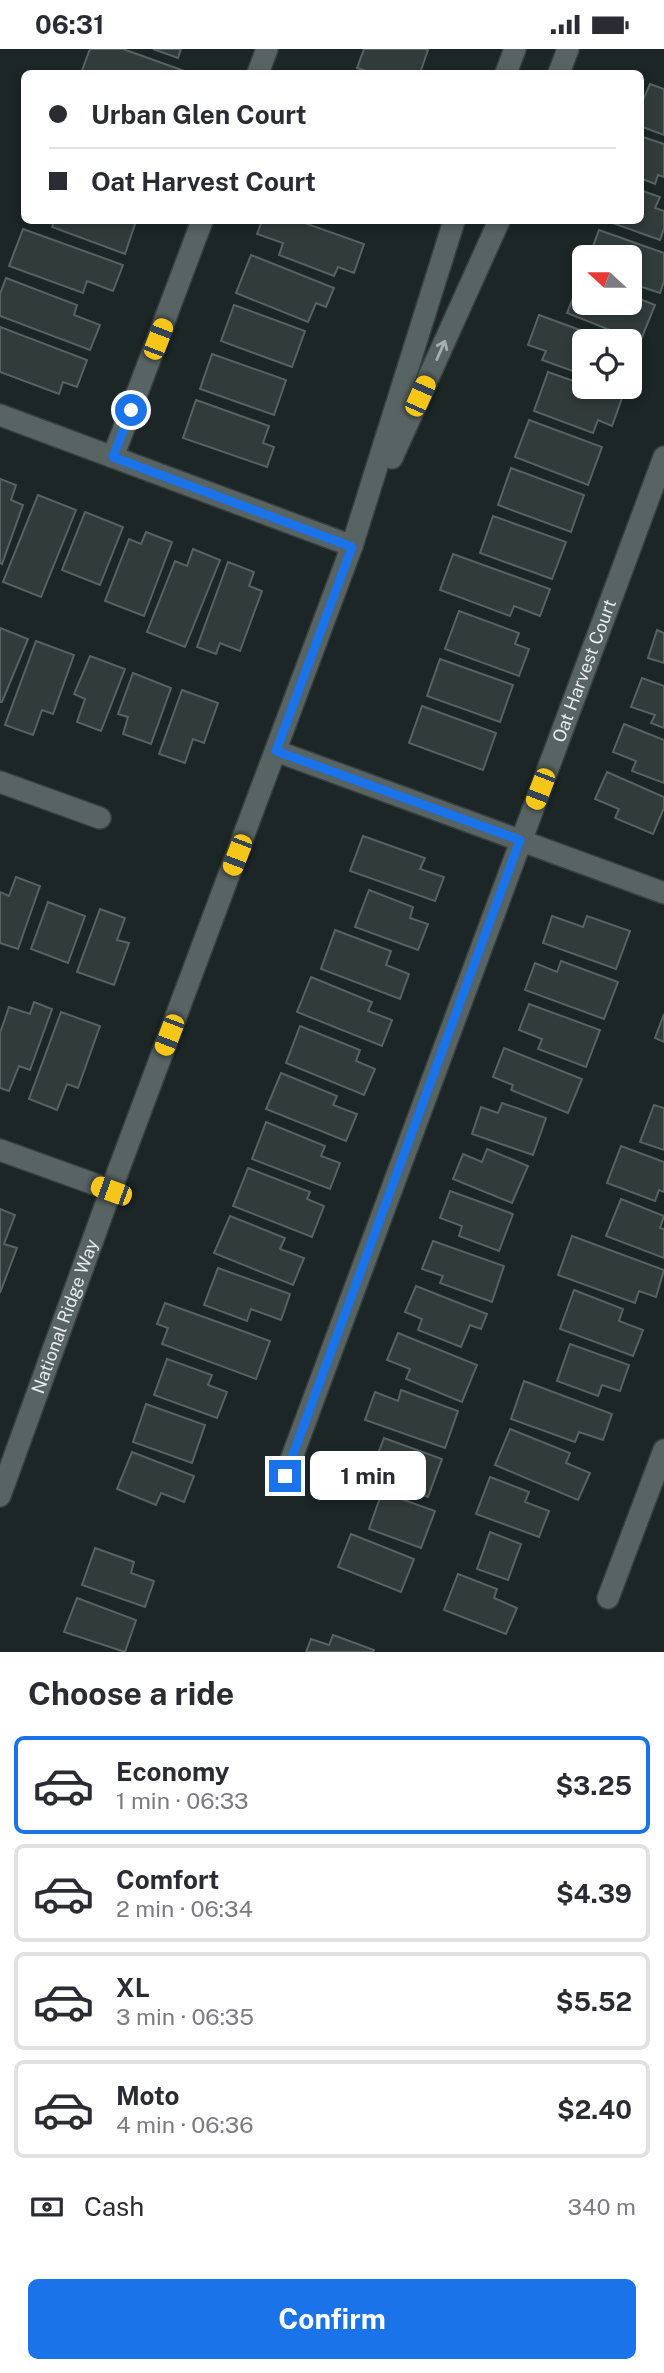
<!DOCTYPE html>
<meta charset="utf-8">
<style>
body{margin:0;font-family:"Public Sans",sans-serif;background:#f7f7f7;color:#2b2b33;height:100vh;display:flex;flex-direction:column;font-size:26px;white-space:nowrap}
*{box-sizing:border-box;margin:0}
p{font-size:23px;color:#7c7c81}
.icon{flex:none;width:38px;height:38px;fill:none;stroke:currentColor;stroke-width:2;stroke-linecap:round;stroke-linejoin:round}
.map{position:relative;height:1603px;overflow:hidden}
.drawer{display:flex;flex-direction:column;background:#fff;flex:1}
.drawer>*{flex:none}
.banner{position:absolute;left:21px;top:21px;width:623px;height:154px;border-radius:10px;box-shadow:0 4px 10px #0003;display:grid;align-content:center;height:154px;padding:0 28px;background:#fff}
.needle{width:46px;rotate:291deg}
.buttons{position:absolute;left:572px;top:196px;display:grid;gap:14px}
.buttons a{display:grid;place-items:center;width:70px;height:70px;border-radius:10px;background:#fff;box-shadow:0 4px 10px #0003;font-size:35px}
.end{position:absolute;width:32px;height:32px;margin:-16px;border:9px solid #1a73e8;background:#fff;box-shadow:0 0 0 4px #fff}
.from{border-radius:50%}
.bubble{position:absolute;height:49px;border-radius:10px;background:#fff;box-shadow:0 4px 10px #0003;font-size:23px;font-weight:700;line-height:49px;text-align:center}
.car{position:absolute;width:21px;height:42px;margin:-21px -10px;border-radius:9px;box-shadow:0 0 5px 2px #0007;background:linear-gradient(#f5c518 24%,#345 0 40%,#f5c518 0 76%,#345 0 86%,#f5c518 0)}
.banner b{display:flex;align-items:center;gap:24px;height:66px;font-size:26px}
.banner b+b{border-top:2px solid #e1e1e2}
.banner i{width:18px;height:18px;background:#2b2b33}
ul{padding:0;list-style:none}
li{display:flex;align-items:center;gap:21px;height:98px;margin:0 14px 10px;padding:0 14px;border:4px solid #e1e1e2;border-radius:10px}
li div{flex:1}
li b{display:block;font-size:26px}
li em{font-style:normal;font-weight:700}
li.active{border-color:#1a73e8}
li>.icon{width:63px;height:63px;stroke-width:1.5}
h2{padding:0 28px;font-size:32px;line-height:84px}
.pay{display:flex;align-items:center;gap:18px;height:77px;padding:0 28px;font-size:26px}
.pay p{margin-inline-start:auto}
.primary-button{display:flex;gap:14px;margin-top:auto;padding:14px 28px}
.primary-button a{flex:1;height:80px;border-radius:10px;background:#1a73e8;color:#fff;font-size:28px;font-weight:700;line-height:80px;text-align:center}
.status{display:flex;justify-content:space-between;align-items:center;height:49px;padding:0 35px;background:#fff;direction:ltr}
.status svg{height:19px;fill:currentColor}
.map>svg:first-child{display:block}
.building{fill:#313b3a;stroke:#576262;stroke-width:2}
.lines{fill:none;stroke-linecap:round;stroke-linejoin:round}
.street-casing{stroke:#37403f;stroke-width:24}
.secondary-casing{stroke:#37403f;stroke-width:24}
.street{stroke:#586363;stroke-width:21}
.secondary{stroke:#586363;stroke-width:21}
.oneway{stroke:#a6aeae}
.route{stroke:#1a73e8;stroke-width:9}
.labels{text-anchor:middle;stroke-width:6;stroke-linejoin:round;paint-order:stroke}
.street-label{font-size:18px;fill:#e5eceb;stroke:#0a0e0e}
</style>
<div class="status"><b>06:31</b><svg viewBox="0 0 49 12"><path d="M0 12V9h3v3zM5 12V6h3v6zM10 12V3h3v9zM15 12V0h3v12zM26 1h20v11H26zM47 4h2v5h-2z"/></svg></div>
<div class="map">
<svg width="664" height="1603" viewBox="0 0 664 1603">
<rect width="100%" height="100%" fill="#1c2626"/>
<g class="building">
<path d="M 90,0 L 123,0 L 190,24 L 81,24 Z"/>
<path d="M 153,0 L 181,0 L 178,9 Z"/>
<path d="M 364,0 L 424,0 L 428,1 L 420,24 L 373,24 L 357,19 Z"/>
<path d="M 650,35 L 664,40 L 664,86 L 640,77 L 640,58 Z"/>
<path d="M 640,87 L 664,95 L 664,128 L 658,126 L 655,135 L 640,129 Z"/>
<path d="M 640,141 L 660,148 L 655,159 L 664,162 L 664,179 L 660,191 L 607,172 L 640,172 Z"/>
<path d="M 54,172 L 136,172 L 125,205 L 52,178 Z"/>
<path d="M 262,172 L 299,172 L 364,195 L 354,224 L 338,218 L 334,227 L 279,206 L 283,194 L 257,185 Z"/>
<path d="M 23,180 L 123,216 L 113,242 L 87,232 L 83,244 L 9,217 Z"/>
<path d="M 599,181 L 664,204 L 664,232 L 660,244 L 630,234 L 630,208 L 589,208 Z"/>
<path d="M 251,206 L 334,239 L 326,258 L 316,254 L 308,273 L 236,244 Z"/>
<path d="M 582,227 L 584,228 L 584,254 L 630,254 L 630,246 L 655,256 L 640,293 L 567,264 Z"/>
<path d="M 6,229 L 77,256 L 74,266 L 100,276 L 90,301 L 0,267 L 0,245 Z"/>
<path d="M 234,256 L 305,282 L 292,318 L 221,292 Z"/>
<path d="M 539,266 L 610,292 L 584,292 L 584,326 L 542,311 L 546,302 L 528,296 Z"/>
<path d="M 0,278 L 87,311 L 77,338 L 63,333 L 59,345 L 0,323 Z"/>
<path d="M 630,300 L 639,303 L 630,329 Z"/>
<path d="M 212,305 L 286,331 L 274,366 L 200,340 Z"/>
<path d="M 548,323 L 622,349 L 612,377 L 598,371 L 593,384 L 534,362 Z"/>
<path d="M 196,351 L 269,377 L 263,394 L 274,398 L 267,418 L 183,389 Z"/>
<path d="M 529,371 L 602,398 L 588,436 L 515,408 Z"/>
<path d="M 511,419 L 584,446 L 571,483 L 498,456 Z"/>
<path d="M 0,430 L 16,436 L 11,451 L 23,456 L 2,515 L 0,514 Z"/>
<path d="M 38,446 L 76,461 L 41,548 L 3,533 Z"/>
<path d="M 85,463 L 123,478 L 100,536 L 62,521 Z"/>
<path d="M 493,467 L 566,493 L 552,530 L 480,504 Z"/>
<path d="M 146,483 L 172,493 L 144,567 L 105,552 L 129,490 L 141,495 Z"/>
<path d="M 193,500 L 220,511 L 185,598 L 147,583 L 175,512 L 187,517 Z"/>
<path d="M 453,505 L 550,540 L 540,567 L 514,557 L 510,567 L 440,541 Z"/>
<path d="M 228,513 L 254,523 L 249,537 L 262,542 L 240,602 L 220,594 L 216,605 L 197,598 Z"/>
<path d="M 459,562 L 519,584 L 515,595 L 529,600 L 519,627 L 445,600 Z"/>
<path d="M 0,579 L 28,590 L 2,653 L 0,653 Z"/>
<path d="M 657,581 L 664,584 L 664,614 L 648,609 Z"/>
<path d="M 36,592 L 74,606 L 53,665 L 42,661 L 33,686 L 5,676 Z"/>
<path d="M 90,607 L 125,620 L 101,682 L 77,673 L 85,650 L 74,645 Z"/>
<path d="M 440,610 L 513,636 L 500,673 L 427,647 Z"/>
<path d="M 133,624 L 171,639 L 151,695 L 123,685 L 128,668 L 118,665 Z"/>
<path d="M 642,629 L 664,637 L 664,679 L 651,674 L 655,666 L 631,658 Z"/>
<path d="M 182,641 L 218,654 L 204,694 L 193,690 L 185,714 L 159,705 Z"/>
<path d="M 422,657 L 496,684 L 483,721 L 409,694 Z"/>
<path d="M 624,675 L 664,691 L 664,734 L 632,722 L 636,712 L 613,703 Z"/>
<path d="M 607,723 L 664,748 L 664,759 L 653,785 L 615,769 L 619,760 L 595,750 Z"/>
<path d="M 363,787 L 425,809 L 420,820 L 444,828 L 435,852 L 350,822 Z"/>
<path d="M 16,828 L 40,837 L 18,900 L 0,894 L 0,843 L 9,847 Z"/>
<path d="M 369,841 L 413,858 L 410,869 L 428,875 L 418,901 L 355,878 Z"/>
<path d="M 48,853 L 85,867 L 68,914 L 31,900 Z"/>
<path d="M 100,860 L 125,869 L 117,891 L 129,894 L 114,936 L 77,923 Z"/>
<path d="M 552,867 L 583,878 L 587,867 L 630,882 L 616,920 L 543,894 Z"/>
<path d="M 335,881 L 391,902 L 386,916 L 409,925 L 400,950 L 321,920 Z"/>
<path d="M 561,912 L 618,933 L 604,970 L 525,941 L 535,914 L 557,923 Z"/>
<path d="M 311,928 L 372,953 L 368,962 L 392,971 L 382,997 L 297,963 Z"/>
<path d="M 34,953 L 52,960 L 30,1021 L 19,1017 L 9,1042 L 0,1039 L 0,984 L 9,958 L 30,965 Z"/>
<path d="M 529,955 L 600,981 L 586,1018 L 538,1000 L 542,990 L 519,981 Z"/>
<path d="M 61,963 L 100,977 L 78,1039 L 67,1035 L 57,1061 L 29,1050 Z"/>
<path d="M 664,965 L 664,993 L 655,989 Z"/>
<path d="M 300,977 L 360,1001 L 356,1012 L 375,1020 L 364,1046 L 286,1014 Z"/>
<path d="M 504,999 L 582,1030 L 568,1064 L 511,1041 L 513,1036 L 493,1028 Z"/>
<path d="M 281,1024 L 337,1047 L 333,1056 L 357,1065 L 346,1092 L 266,1060 Z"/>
<path d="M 502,1054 L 546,1069 L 533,1106 L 472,1085 L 481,1058 L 498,1064 Z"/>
<path d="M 654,1056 L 664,1059 L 664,1101 L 640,1093 Z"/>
<path d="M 266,1073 L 325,1097 L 321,1107 L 340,1114 L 330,1140 L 252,1110 Z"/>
<path d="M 621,1097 L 664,1113 L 664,1143 L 659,1141 L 655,1152 L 607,1134 Z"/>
<path d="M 487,1100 L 528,1117 L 512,1154 L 453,1130 L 463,1105 L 482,1113 Z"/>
<path d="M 248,1119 L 310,1143 L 307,1150 L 324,1157 L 312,1188 L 233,1157 Z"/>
<path d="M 450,1142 L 513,1165 L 499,1202 L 459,1187 L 462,1177 L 440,1169 Z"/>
<path d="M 621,1150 L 664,1167 L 660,1179 L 664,1180 L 664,1209 L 606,1187 Z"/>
<path d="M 0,1160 L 15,1166 L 4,1195 L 17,1199 L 0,1244 Z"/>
<path d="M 230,1167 L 285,1189 L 280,1200 L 304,1209 L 293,1236 L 214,1204 Z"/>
<path d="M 572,1187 L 664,1221 L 656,1248 L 639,1242 L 635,1254 L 558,1226 Z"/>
<path d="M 433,1192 L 504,1217 L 492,1253 L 440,1234 L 443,1227 L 422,1220 Z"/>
<path d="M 218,1219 L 290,1245 L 281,1271 L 251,1260 L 247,1272 L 204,1256 Z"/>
<path d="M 416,1237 L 487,1265 L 481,1280 L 470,1276 L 461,1298 L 418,1281 L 422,1270 L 405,1263 Z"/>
<path d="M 574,1241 L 623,1260 L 619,1272 L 643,1281 L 633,1307 L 560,1280 Z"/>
<path d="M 165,1254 L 270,1292 L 256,1330 L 162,1295 L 168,1279 L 157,1275 Z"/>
<path d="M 398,1284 L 477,1316 L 462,1353 L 406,1330 L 410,1320 L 387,1311 Z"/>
<path d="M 570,1295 L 629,1316 L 620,1342 L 602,1336 L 598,1347 L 557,1332 Z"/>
<path d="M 167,1310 L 212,1326 L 208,1336 L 227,1343 L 217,1369 L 154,1346 Z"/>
<path d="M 524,1332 L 612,1365 L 603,1391 L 579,1383 L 575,1393 L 511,1370 Z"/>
<path d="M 401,1341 L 458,1362 L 445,1399 L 365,1371 L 375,1343 L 398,1352 Z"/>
<path d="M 146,1355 L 205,1376 L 192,1414 L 133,1393 Z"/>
<path d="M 510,1380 L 570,1404 L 566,1414 L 590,1424 L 578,1451 L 495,1416 Z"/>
<path d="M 384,1389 L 442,1410 L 428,1448 L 370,1426 Z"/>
<path d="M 132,1403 L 194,1427 L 184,1453 L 161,1444 L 156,1456 L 117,1440 Z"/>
<path d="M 490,1428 L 529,1443 L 525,1453 L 549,1462 L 539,1488 L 476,1465 Z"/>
<path d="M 382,1443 L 435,1462 L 421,1499 L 369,1480 Z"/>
<path d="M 490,1483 L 521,1495 L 508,1531 L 477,1520 Z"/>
<path d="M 351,1485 L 414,1510 L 401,1543 L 338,1518 Z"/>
<path d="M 95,1499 L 134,1513 L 131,1524 L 154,1532 L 145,1558 L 82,1536 Z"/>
<path d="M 458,1525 L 497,1540 L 494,1549 L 517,1559 L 506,1585 L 444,1561 Z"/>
<path d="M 77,1549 L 136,1571 L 125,1603 L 64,1583 Z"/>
<path d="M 333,1586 L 374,1601 L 373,1603 L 306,1603 L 311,1590 L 329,1596 Z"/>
</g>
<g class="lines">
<defs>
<g id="street">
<path d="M 258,24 L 267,0"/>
<path d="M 0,366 L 352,497"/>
<path d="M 113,408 L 202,172"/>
<path d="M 0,733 L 100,769"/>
<path d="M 0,1101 L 111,1141"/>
<path id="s1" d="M 285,1427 L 664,408"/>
<path d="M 608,1549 L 664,1401"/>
</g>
<g id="secondary">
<path d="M 506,24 L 515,0"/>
<path d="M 559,24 L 568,0"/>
<path d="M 392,409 L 499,172"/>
<path d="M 276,702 L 664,844"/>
<path id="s2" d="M 0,1447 L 111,1141 L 352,497 L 454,172"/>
</g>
</defs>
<use href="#street" class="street-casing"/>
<use href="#secondary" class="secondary-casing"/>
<use href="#street" class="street"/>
<use href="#secondary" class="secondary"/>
</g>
<defs><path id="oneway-shaft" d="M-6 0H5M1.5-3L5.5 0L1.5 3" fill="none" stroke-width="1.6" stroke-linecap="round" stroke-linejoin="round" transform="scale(1.75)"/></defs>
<use class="oneway" href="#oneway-shaft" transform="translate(441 301) rotate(-66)"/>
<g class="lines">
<path class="route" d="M 131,361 L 113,408 L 352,498 L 276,702 L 520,791 L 285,1427"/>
</g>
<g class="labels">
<g class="street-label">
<text dy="6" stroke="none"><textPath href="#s1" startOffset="859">Oat Harvest Court</textPath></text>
<text dy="6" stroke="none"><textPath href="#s2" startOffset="191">National Ridge Way</textPath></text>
</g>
</g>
</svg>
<div class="buttons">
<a><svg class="needle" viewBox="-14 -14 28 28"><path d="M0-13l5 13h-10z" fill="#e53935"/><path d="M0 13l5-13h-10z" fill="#7c7c81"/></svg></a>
<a><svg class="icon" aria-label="locate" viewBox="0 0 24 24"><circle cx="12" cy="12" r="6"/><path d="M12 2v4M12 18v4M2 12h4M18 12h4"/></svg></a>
</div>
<i class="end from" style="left:131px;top:361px"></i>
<i class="end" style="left:285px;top:1427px"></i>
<div class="bubble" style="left:310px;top:1402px;width:116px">1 min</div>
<i class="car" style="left:158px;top:290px;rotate:21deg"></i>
<i class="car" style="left:420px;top:347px;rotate:24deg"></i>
<i class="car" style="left:540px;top:740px;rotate:201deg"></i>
<i class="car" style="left:237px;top:806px;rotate:201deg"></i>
<i class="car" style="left:169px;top:986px;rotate:201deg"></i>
<i class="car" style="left:111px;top:1142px;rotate:290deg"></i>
<div class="banner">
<b><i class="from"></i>Urban Glen Court</b>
<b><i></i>Oat Harvest Court</b>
</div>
</div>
<section class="drawer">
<h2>Choose a ride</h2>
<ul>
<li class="active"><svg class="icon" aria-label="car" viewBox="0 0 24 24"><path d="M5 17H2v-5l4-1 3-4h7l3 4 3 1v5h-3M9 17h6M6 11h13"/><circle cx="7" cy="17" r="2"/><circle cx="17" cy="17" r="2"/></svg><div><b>Economy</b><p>1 min · 06:33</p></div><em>$3.25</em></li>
<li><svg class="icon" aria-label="car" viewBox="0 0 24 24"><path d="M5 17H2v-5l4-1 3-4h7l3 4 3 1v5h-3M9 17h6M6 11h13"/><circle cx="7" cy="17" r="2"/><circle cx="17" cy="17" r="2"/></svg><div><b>Comfort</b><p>2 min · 06:34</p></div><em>$4.39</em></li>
<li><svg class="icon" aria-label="car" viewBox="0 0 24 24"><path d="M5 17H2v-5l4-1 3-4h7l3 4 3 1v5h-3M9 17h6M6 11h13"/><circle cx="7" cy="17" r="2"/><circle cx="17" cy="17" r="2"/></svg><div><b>XL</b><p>3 min · 06:35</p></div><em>$5.52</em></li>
<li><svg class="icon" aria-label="car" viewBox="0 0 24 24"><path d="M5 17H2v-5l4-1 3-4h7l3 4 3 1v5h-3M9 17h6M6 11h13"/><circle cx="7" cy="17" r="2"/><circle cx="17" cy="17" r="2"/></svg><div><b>Moto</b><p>4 min · 06:36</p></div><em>$2.40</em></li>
</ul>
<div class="pay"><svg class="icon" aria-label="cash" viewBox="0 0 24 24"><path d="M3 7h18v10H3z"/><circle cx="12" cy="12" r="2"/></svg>Cash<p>340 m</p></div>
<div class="primary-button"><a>Confirm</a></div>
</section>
